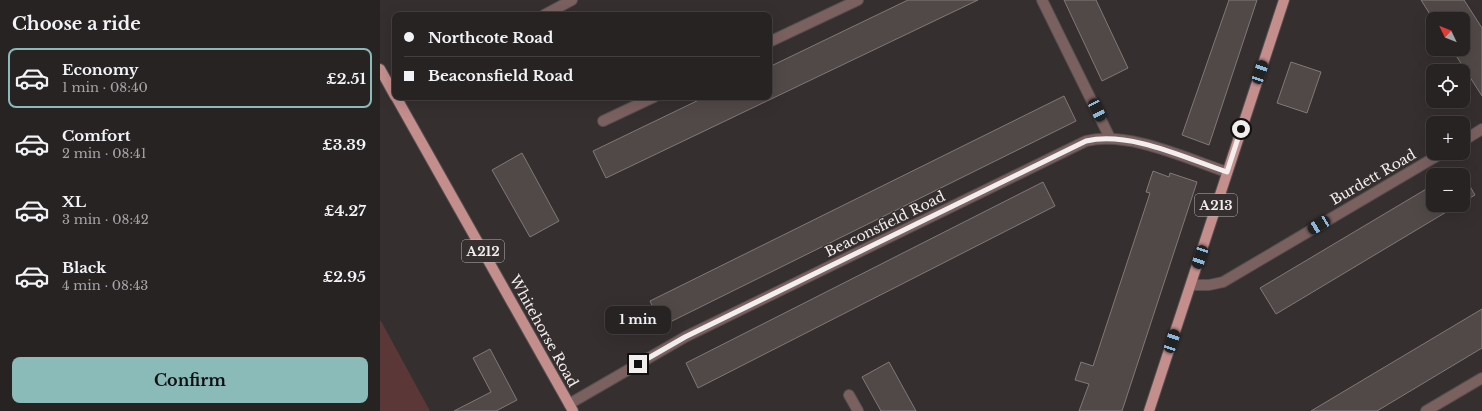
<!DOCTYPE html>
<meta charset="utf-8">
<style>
body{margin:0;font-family:"Libre Baskerville",serif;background:#342f30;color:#f1f3f6;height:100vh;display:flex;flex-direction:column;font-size:15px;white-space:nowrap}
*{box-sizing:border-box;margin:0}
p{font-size:13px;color:#a5a4a6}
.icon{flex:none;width:22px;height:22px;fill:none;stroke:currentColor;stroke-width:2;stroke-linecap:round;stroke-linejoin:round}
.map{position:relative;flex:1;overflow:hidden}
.side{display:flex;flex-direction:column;background:#282323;width:380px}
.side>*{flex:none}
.hud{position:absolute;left:12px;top:12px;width:380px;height:88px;border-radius:8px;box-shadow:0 4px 16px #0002,0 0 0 1px #444041;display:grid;align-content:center;height:88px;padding:0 12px;background:#282323}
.needle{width:26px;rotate:313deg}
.controls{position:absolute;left:1046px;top:12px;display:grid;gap:8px}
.controls a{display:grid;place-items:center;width:44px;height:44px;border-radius:8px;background:#282323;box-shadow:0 4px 16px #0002,0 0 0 1px #444041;font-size:20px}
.end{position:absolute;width:18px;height:18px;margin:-9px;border:5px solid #f3eeee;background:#111;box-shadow:0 0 0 2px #111}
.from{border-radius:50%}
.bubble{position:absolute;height:28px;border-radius:8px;background:#282323;box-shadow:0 4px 16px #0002,0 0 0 1px #444041;font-size:13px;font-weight:800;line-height:28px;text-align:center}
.car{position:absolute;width:12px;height:24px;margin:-12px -6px;border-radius:5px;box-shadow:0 0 3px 1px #0007;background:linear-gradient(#222 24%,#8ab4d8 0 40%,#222 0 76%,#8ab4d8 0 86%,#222 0)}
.hud b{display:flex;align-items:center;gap:14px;height:38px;font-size:15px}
.hud b+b{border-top:1px solid #444041}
.hud i{width:10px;height:10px;background:#f1f3f6}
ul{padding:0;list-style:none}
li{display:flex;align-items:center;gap:12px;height:60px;margin:0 8px 6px;padding:0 4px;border:2px solid transparent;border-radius:8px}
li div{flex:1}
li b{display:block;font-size:15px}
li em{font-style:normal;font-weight:800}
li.on{border-color:#8bbbb9}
li>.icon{width:36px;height:36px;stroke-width:1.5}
h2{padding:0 12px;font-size:18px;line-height:48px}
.primary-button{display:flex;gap:8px;margin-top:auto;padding:8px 12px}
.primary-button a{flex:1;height:46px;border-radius:8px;background:#8bbbb9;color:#111;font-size:16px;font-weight:800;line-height:46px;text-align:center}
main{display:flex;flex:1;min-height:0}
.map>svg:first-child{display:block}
.green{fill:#5c3737}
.building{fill:#504948;stroke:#817978}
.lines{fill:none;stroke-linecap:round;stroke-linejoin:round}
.minor-casing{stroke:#544e4e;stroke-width:12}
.major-casing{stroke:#544e4e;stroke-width:12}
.minor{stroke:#7b6060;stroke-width:10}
.major{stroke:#c48e8d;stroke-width:10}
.route{stroke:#f3eeee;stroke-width:5}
.labels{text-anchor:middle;stroke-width:3;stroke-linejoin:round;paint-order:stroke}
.shield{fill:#362f2f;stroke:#bab5b5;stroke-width:1}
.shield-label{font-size:13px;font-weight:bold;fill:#f3eeee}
.street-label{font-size:14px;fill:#f3eeee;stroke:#362f2f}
</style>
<main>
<section class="side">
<h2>Choose a ride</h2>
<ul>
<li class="on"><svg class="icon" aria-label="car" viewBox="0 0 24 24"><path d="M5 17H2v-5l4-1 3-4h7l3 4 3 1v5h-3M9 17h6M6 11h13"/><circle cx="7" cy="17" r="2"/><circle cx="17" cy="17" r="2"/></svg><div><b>Economy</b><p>1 min · 08:40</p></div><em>£2.51</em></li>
<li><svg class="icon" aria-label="car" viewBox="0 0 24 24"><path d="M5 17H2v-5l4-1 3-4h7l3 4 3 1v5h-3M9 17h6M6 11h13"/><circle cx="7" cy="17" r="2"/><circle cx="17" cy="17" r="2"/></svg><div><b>Comfort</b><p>2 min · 08:41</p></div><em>£3.39</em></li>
<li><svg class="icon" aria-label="car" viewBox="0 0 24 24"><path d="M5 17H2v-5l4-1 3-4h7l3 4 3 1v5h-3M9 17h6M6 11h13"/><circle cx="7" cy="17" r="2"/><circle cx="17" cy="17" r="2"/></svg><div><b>XL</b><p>3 min · 08:42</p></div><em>£4.27</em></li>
<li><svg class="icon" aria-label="car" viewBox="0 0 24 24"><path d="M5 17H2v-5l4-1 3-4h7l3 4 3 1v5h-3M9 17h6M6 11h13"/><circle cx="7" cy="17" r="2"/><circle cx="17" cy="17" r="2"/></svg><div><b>Black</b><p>4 min · 08:43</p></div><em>£2.95</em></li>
</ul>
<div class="primary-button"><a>Confirm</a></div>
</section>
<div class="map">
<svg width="1102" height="411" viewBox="0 0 1102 411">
<rect width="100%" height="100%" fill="#362f2f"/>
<path class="green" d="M 0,320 L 2,323 L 50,411 L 0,411 Z"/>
<g class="building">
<path d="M 528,0 L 598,0 L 226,178 L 213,151 L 325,97 L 389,97 L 389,67 Z"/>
<path d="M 684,0 L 716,0 L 748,68 L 722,81 Z"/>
<path d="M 849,0 L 877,0 L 829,145 L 802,135 Z"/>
<path d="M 1041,0 L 1084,0 L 1102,28 L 1102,96 L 1075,54 L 1083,49 L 1083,19 L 1053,19 Z"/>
<path d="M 911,62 L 941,72 L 927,113 L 897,103 Z"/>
<path d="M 684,96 L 696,121 L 282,326 L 270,301 Z"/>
<path d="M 142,153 L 179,221 L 150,237 L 112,170 Z"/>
<path d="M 1080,169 L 1095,195 L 1083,202 L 1083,175 L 1070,175 Z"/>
<path d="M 773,171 L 789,177 L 790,173 L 817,182 L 742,411 L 699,411 L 709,384 L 695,380 L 701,362 L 713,366 L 770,193 L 766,192 Z"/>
<path d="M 663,182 L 675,206 L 318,388 L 306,363 Z"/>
<path d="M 1053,185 L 1053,205 L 1078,205 L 896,314 L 880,288 Z"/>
<path d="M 1102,309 L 1102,348 L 997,411 L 931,411 Z"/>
<path d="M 110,349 L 137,400 L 116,411 L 74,411 L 111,392 L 93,358 Z"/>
<path d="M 509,362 L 536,411 L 501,411 L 482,377 Z"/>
</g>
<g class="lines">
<defs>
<g id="minor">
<path d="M 662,0 L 730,138"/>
<path d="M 164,15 L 192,0"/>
<path d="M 389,42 L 478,0"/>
<path d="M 223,121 L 274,97"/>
<path d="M 1083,141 L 1102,129"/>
<path d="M 811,285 L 829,285 L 843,282 L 1062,153"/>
<path d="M 469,395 L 478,411"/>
<path d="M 189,404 L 305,337 L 706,141 C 750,131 805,158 847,172"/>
<path d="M 1046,411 L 1102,378"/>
</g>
<g id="major">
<path d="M 0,69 L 15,96"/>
<path d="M 16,97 L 193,411"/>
<path d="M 769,411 L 904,0"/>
</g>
</defs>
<use href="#minor" class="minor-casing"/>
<use href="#major" class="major-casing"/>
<use href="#minor" class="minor"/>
<use href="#major" class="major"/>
</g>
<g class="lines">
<path class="route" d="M 258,364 L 305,337 L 706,141 C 750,131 805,158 847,172 L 861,129"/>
</g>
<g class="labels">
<g class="shield">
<rect x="815" y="194" width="42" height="22" rx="3"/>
<rect x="82" y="240" width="42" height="22" rx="3"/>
</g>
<g class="shield-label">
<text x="836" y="210">A213</text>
<text x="103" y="256">A212</text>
</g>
<g class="street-label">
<text transform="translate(993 177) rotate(-30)" y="5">Burdett Road</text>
<text transform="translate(505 224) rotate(-26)" y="5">Beaconsfield Road</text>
<text transform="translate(164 331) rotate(61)" y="5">Whitehorse Road</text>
</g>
</g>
</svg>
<div class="controls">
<a><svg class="needle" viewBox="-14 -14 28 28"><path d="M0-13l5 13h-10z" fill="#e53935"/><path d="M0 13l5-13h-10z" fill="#a5a4a6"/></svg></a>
<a><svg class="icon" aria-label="locate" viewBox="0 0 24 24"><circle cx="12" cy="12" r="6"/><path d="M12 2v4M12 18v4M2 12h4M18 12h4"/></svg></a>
<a>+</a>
<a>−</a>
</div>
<i class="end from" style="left:861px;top:129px"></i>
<i class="end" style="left:258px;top:364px"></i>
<div class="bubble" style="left:225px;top:306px;width:66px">1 min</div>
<i class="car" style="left:880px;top:72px;rotate:18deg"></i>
<i class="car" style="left:717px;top:110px;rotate:154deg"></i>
<i class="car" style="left:939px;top:225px;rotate:239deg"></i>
<i class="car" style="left:820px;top:257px;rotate:198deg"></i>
<i class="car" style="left:792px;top:341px;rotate:18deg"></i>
<div class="hud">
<b><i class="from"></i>Northcote Road</b>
<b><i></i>Beaconsfield Road</b>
</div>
</div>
</main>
